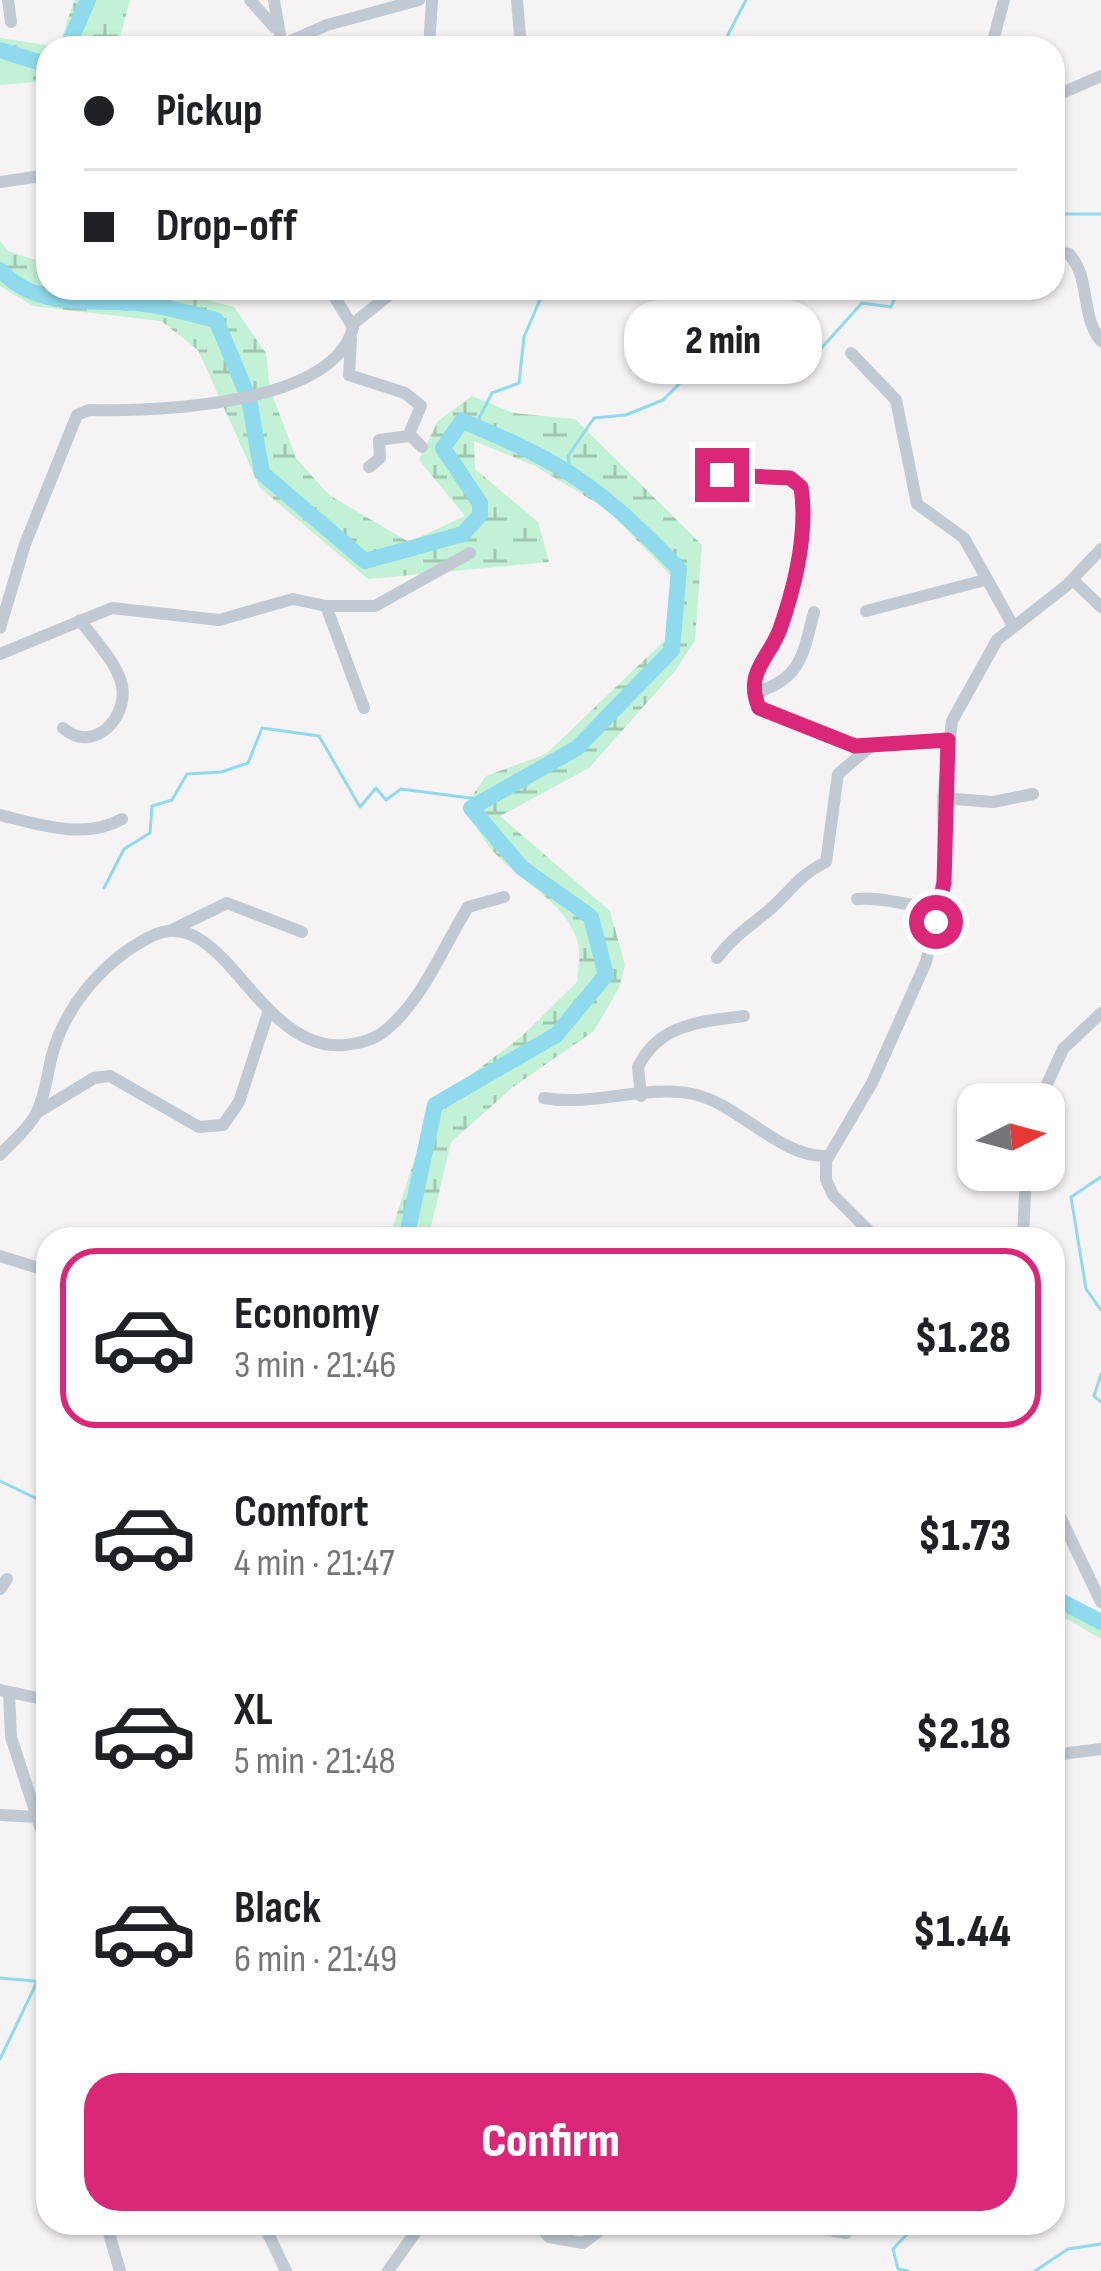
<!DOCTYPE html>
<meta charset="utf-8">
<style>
body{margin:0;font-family:"Sofia Sans Condensed",sans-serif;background:#f2f2f2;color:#202124;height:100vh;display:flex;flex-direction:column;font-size:45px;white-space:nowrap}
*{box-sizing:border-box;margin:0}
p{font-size:39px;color:#757577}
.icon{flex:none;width:66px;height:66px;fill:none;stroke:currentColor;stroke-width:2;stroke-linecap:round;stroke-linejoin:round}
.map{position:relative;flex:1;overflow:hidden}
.details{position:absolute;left:36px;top:1227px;width:1029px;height:1008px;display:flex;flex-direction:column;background:#fff;border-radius:36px;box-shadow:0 3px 9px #0004}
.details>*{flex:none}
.hud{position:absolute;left:36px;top:36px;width:1029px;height:264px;border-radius:36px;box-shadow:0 3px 9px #0004;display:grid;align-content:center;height:264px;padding:0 48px;background:#fff}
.needle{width:78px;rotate:84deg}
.tools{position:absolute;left:957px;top:1083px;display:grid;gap:24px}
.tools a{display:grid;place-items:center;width:108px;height:108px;border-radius:24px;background:#fff;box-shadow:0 3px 9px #0004;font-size:60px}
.end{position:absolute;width:54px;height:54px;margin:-27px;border:15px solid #db2777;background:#fff;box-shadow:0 0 0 6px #fff}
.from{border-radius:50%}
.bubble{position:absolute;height:84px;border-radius:36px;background:#fff;box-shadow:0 3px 9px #0004;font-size:39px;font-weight:800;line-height:84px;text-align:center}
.hud b{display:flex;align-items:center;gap:42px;height:114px;font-size:45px}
.hud b+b{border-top:3px solid #e0e0e0}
.hud i{width:30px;height:30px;background:#202124}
ul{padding:21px 0 0;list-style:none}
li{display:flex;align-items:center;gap:36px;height:180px;margin:0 24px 18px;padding:0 24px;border:6px solid transparent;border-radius:36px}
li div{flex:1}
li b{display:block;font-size:45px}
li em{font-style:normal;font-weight:800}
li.on{border-color:#db2777}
li>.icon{width:108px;height:108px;stroke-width:1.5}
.action{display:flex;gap:24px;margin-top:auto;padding:24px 48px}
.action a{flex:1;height:138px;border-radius:36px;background:#db2777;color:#fff;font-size:48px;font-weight:800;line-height:138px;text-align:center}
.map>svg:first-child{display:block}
.wetland{fill:url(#wetland-marsh)}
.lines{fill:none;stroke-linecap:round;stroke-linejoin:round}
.stream{stroke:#90daee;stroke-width:3}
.river{stroke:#90daee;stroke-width:16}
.minor{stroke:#c1cad2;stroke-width:12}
.route{stroke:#db2777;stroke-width:15}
</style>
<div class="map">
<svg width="1101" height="2271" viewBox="0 0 1101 2271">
<defs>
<pattern id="wetland-marsh" width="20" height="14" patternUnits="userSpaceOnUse" patternTransform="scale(3)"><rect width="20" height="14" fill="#c3f1d5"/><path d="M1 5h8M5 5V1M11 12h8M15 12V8" fill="none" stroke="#a0c6b0"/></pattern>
</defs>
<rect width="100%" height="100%" fill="#f5f3f3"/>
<g class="wetland">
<path d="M 74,0 L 130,0 L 120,38 L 111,48 L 48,48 L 48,81 L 0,85 L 0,38 L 59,47 Z"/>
<path d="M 0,241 L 8,251 L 48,264 L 48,288 L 159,288 L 234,307 L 266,353 L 270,389 L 296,458 L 329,495 L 409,542 L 465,516 L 419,460 L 438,421 L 472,396 L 513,413 L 575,419 L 702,545 L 695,640 L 675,671 L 589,768 L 500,816 L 610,911 L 625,965 L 619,988 L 594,1031 L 513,1087 L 451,1142 L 428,1239 L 389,1239 L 432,1104 L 522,1036 L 577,982 C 578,971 581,954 578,943 C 562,886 483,874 468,802 L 486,776 L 546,754 L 666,639 L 673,578 L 608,510 L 535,466 L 474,441 L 475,469 L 538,522 L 549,562 L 368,579 L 260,488 L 198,350 L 161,321 L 33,306 L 0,286 Z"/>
<path d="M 1053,1588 L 1101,1622 L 1101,1639 L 1053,1611 Z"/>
</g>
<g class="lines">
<g class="stream">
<path d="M 721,48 L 746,0"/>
<path d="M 1053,214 L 1101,214"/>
<path d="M 475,426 L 492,393 L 519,383 L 524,337 L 545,288"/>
<path d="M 570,472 L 568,456 L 594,418 L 626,415 L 663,400 L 691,372 L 738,361 L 769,335 L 792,359 L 805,341 L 817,353 L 862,303 L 891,307 L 899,288"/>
<path d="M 104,888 L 124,849 L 150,833 L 152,806 L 172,800 L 187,774 L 221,772 L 248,763 L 262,728 L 319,736 L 360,807 L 376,788 L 386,800 L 401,789 L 485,800"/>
<path d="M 1101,1177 L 1071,1197 L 1086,1289 L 1101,1310"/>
<path d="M 1101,1374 L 1094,1396 L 1101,1402"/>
<path d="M 0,1481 L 48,1504"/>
<path d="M 0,1978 L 34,1981"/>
<path d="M 0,2059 L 37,1982 L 48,1977"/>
<path d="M 908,2271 L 898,2269 L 893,2249 L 918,2223"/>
<path d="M 1035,2271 L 1068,2249 L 1101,2244"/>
</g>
<g class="river">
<path d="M 67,48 L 88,0"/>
<path d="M 0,50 L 48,65"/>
<path d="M 0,270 C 38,309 83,299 133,303 C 160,304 189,314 216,320 L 249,399 L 262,473 L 365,561 L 463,534 L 480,515 L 480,503 L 443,448 L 462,421 C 565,462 603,490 679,569 L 672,650 L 577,748 L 471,808 L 522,868 L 591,917 L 606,975 L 556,1035 L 435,1105 L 406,1239"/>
<path d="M 1053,1597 L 1101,1622"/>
</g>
<g class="minor">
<path d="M 8,0 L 11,22"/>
<path d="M 250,0 L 274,27"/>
<path d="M 274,0 L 282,46"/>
<path d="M 517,0 L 521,48"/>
<path d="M 275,48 L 327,25 L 419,0"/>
<path d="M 429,48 L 432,0"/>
<path d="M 991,48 L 1004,0"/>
<path d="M 1053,104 L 1060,94 L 1101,76"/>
<path d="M 0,182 L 48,175"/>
<path d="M 1053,252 L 1069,254 C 1091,277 1080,316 1101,341"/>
<path d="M 329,288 L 353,327"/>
<path d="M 351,339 L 349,375 L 405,393 L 421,406 L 409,434 L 422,447"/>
<path d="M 851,353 L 896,400 L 917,504 L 964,538 L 1012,624"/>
<path d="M 369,467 L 380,458 L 379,440 L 409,436"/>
<path d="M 721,475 L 791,478 L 801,487 C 808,533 795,586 780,629 C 769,660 744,672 759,708 L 855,746 L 948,740"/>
<path d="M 1073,580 L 1101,607"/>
<path d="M 326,606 L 364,708"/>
<path d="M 866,611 L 985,580"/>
<path d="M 0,628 L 25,544 L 77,415 L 89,410 C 154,411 339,407 354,323 L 398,288"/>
<path d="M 0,654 L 112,608 L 219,620 L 293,599 L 326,606 L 375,606 L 470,553"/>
<path d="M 754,693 C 801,680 803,655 814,612"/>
<path d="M 63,728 C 94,755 128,717 122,686 C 118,664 93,638 80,620"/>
<path d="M 943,798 L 993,802 L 1033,794"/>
<path d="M 0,815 C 40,825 85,840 122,819"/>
<path d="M 857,899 C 888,896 909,909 940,906"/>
<path d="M 174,929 L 227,903 L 302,932"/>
<path d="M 717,958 C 733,937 747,928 767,912 C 791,892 796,877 826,862 L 838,774 L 870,747"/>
<path d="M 641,1096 L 638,1067 C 660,1023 700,1022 744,1016"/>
<path d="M 544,1098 C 593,1107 645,1084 693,1094 C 740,1104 779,1158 828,1156"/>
<path d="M 1038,1104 L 1063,1049 L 1101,1013"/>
<path d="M 38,1112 L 94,1078 L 110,1076 L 199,1127 L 223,1125 L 239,1102 L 269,1010"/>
<path d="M 0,1155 C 12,1142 28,1129 36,1114 C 46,1095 47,1072 53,1052 C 67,1003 107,958 152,936 C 224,901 257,1053 345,1045 C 360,1043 375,1040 387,1029 C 424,998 443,947 468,907 L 504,897"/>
<path d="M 877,1239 L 833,1195 L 826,1180 L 826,1161 L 872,1083 L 926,962 L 944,882 L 943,798 L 952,721 L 997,640 L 1066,586 L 1101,549"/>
<path d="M 1023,1239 L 1026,1170"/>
<path d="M 0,1256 L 48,1271"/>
<path d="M 1053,1502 L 1101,1602"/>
<path d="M 0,1589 L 7,1579"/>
<path d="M 0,1690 L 48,1700"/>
<path d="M 9,1693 L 11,1737 L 48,1851"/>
<path d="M 1053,1755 L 1101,1749"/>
<path d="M 0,1815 L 38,1817"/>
<path d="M 106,2223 L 120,2271"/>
<path d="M 263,2223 L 286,2271"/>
<path d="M 537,2223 L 549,2237 L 583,2243 L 610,2223"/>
<path d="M 791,2223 L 846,2233"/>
<path d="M 388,2271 L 422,2223"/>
</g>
</g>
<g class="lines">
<path class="route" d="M 722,475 L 790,478 L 801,487 C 808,533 795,586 780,629 C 769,659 744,672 759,708 L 855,746 L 948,740 L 944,882 L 936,922"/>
</g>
</svg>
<div class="tools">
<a><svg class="needle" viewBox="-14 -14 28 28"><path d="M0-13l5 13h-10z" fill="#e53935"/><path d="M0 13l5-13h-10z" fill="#757577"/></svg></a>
</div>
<i class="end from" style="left:936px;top:922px"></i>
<i class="end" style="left:722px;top:475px"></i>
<div class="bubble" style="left:624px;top:300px;width:198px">2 min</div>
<div class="hud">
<b><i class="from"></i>Pickup</b>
<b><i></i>Drop-off</b>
</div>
<section class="details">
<ul>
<li class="on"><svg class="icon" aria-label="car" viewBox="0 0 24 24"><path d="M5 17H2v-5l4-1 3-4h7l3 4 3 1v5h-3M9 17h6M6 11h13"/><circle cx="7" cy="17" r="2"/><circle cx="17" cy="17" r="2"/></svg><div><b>Economy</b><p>3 min · 21:46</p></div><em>$1.28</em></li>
<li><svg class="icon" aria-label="car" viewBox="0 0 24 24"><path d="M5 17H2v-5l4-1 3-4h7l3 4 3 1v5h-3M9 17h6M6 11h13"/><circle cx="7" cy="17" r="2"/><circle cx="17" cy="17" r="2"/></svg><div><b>Comfort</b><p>4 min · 21:47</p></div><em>$1.73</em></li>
<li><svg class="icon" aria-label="car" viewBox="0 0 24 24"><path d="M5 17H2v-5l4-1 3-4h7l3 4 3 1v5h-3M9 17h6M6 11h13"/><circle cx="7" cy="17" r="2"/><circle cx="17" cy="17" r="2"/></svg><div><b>XL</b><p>5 min · 21:48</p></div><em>$2.18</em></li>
<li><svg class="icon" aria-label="car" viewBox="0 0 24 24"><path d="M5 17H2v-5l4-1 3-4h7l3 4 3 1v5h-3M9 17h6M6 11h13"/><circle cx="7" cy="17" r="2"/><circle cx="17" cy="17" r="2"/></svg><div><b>Black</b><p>6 min · 21:49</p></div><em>$1.44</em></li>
</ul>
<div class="action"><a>Confirm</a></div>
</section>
</div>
